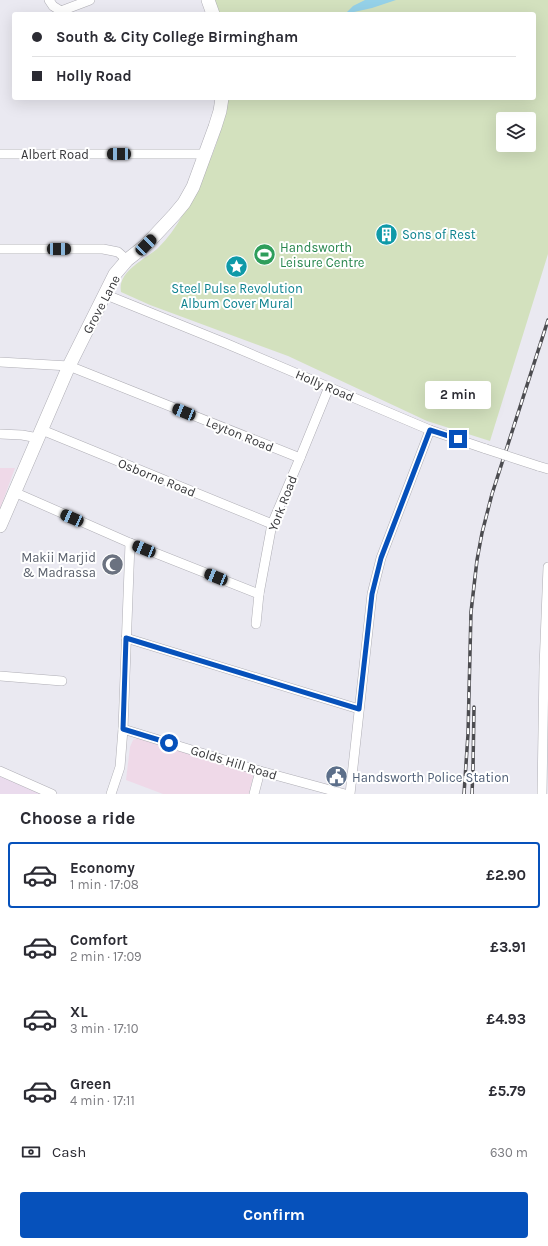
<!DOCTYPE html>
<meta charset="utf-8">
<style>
body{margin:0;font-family:Karla,sans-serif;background:#f7f7f7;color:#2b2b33;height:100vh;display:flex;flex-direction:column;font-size:15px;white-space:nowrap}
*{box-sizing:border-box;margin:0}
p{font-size:13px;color:#7c7c81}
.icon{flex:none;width:22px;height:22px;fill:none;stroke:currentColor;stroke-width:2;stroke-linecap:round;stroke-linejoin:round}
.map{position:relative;height:794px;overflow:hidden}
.side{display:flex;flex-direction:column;background:#fff;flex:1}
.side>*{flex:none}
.guide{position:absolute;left:12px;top:12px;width:524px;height:88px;border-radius:4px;box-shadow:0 4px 16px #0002;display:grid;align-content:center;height:88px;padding:0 20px;background:#fff}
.buttons{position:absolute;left:496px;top:112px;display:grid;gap:8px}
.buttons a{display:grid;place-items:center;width:40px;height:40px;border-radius:4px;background:#fff;box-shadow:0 4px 16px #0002;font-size:20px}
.end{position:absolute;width:18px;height:18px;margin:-9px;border:5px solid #0651bb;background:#fff;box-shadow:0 0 0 2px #fff}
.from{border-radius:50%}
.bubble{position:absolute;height:28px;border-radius:4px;background:#fff;box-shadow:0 4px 16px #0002;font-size:13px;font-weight:700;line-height:28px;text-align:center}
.car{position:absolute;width:12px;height:24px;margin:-12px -6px;border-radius:5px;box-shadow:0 0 3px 1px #0007;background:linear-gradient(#222 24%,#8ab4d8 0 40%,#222 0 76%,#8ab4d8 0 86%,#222 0)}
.guide b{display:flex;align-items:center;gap:14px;height:38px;font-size:15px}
.guide b+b{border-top:1px solid #e1e1e2}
.guide i{width:10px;height:10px;background:#2b2b33}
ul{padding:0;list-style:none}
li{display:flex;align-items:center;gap:12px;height:66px;margin:0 8px 6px;padding:0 12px;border:2px solid transparent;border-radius:4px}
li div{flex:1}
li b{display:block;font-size:15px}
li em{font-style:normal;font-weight:700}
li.selected{border-color:#0651bb}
li>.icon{width:36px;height:36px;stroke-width:1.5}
h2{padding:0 20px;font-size:18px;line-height:48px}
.pay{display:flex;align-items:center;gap:10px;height:44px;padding:0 20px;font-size:15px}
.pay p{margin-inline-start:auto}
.button{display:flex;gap:8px;margin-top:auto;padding:8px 20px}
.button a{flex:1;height:46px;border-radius:4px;background:#0651bb;color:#fff;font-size:16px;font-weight:700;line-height:46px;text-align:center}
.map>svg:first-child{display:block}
.commercial{fill:#eadbed}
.education{fill:#efd9e8}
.green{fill:#d3e1be;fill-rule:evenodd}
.water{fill:#95d1e8}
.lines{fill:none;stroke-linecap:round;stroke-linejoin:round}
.street-casing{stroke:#afaeb5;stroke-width:10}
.secondary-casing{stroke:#afaeb5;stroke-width:14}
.street{stroke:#fff;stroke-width:9}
.secondary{stroke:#fff;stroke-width:13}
.rail-casing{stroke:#4c4c50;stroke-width:3.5}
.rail{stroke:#fff;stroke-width:2;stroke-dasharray:6;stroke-linecap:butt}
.street-bridge-casing{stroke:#afaeb5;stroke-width:10;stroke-linecap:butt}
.street-bridge{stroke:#fff;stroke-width:9}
.route{stroke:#0651bb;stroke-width:5}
.labels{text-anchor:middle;stroke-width:4;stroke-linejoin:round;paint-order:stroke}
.street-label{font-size:13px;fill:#38383b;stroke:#fff}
.culture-label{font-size:13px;fill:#0d838f;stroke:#fff;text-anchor:start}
.leisure-label{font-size:13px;fill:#27864d;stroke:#fff;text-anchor:start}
.worship-label{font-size:13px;fill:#5b616d;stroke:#fff;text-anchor:end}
.service-label{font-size:13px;fill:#4e5e75;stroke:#fff;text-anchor:start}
</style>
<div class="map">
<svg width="548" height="794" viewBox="0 0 548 794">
<rect width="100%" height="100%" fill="#eae9f1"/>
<path class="commercial" d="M 0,774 L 46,794 L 0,794 Z"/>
<g class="education">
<path d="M 0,468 L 15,468 L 0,509 Z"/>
<path d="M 139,738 L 254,773 L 249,794 L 163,794 L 126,780 L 130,747 L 133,740 Z"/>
</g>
<path class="green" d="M 214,0 L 548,0 L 548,254 L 490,441 L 427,421 L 288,356 L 150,305 L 121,292 C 117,271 146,259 158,248 C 178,229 189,203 201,178 C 206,168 212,157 216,145 C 221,130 225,114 228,98 L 534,98 L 534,14 L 219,14 ZM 503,119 L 529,119 L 529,145 L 503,145 Z"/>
<path class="water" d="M 365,0 L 396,0 L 372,8 L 345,14 L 353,6 Z"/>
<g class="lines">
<defs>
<g id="street">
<path d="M 49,0 L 53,6 L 61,11"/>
<path d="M 61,11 L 90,0"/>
<path d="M 0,154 L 206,154"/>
<path d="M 0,249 L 103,249 L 118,252 L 127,260"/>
<path d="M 104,294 L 225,343 L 430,430 L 486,449"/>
<path d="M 0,362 L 69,366 L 300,458"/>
<path d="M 42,430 L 272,524"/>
<path d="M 0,434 L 22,435 L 38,438"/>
<path d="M 538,466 L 548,469"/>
<path d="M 14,492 L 130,543 L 259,594"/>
<path d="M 256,624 L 259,594 L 272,524 L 300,458 L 329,387"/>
<path d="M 126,638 L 359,709"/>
<path d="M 0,676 L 62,681"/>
<path d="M 123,729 L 260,771 L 345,794"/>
<path d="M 0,771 L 52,794"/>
<path d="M 111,794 L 120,767 L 123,729 L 130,543"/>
<path d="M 254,794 L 260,771"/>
<path d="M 350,794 L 372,594 L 381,558 L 430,430"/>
<path d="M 542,794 L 544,667 L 548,567"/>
</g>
<g id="secondary">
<path d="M 208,0 L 213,14"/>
<path d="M 0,526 L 69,366 L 115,274 L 127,260 L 146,245 L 174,215 L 184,203 L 193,187 L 215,127 L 220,111 L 222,98"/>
</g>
</defs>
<use href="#street" class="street-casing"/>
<use href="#secondary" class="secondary-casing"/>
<use href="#street" class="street"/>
<use href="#secondary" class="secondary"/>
<defs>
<g id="rail">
<path d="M 464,794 L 468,734 L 471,612 L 477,560 L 482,533 L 492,494 L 548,320"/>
<path d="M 472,794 L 473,768 L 474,707"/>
</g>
</defs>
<use href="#rail" class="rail-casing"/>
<use href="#rail" class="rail"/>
<defs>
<path id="street-bridge" d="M 486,449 L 538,466"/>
</defs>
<use href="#street-bridge" class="street-bridge-casing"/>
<use href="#street-bridge" class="street-bridge"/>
</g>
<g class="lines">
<path class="route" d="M 169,743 L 123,729 L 126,638 L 359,709 L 372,594 L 381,558 L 430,430 L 458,439"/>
</g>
<defs>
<symbol id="building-disc" viewBox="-11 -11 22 22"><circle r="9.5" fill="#0f9aa8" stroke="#fff"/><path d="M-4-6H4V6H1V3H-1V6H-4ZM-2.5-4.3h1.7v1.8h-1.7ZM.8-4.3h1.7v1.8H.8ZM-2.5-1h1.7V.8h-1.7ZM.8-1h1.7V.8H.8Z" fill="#fff"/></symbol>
<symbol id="stadium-disc" viewBox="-11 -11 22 22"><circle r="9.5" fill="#2e9e5b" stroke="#fff"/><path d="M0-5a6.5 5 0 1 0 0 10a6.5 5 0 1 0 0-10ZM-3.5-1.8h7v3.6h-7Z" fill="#fff"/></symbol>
<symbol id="sight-disc" viewBox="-11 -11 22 22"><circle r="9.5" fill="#0f9aa8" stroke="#fff"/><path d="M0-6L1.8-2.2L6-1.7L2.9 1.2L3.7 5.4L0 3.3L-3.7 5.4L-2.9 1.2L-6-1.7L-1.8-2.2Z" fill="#fff"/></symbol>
<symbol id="mosque-disc" viewBox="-11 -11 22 22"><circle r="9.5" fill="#6b7280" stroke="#fff"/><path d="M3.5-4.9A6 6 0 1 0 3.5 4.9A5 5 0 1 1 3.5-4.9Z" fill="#fff"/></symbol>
<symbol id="civic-disc" viewBox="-11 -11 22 22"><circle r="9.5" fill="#5c6f8a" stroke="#fff"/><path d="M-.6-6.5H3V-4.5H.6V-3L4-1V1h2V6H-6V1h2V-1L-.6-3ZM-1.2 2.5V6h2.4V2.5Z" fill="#fff"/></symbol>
</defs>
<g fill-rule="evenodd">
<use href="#building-disc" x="374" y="222" width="25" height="25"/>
<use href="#stadium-disc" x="252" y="242" width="25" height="25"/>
<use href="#sight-disc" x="224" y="254" width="25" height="25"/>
<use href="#mosque-disc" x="100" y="552" width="25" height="25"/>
<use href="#civic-disc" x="324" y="764" width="25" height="25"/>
</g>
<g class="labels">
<g class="street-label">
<text x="55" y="159">Albert Road</text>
<text transform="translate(101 304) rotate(-62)" y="5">Grove Lane</text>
<text transform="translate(325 385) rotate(23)" y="5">Holly Road</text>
<text transform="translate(240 434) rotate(22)" y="5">Leyton Road</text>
<text transform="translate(157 477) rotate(22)" y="5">Osborne Road</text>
<text transform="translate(282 503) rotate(-69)" y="5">York Road</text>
<text transform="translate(234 762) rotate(17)" y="5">Golds Hill Road</text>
</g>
<g class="culture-label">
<text x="402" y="239">Sons of Rest</text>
<text x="237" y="293" text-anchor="middle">Steel Pulse Revolution<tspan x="237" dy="15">Album Cover Mural</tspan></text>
</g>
<g class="leisure-label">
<text x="280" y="252">Handsworth<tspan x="280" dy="15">Leisure Centre</tspan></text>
</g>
<g class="worship-label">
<text x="96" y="562">Makii Marjid<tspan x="96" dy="15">&amp; Madrassa</tspan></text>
</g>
<g class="service-label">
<text x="352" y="782">Handsworth Police Station</text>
</g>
</g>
</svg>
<div class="buttons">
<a><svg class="icon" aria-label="layers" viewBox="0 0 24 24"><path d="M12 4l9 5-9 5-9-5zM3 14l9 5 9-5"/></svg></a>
</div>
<i class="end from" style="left:169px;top:743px"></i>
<i class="end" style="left:458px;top:439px"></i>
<div class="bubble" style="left:425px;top:381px;width:66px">2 min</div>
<i class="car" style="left:119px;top:154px;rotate:270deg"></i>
<i class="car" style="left:146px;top:245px;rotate:45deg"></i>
<i class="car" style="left:59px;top:249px;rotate:90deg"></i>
<i class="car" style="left:184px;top:412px;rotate:292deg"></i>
<i class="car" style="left:72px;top:518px;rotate:294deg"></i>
<i class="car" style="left:144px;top:549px;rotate:292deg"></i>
<i class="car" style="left:216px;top:577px;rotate:292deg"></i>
<div class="guide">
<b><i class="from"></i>South &amp; City College Birmingham</b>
<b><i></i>Holly Road</b>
</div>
</div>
<section class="side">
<h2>Choose a ride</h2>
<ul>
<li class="selected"><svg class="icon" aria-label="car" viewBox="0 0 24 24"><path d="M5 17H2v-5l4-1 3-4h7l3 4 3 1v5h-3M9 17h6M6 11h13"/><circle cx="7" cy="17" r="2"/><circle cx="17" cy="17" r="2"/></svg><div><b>Economy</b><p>1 min · 17:08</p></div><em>£2.90</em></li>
<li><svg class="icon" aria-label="car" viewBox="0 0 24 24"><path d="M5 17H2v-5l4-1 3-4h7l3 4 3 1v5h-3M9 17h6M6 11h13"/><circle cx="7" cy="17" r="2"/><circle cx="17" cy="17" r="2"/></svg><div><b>Comfort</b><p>2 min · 17:09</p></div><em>£3.91</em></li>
<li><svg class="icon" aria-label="car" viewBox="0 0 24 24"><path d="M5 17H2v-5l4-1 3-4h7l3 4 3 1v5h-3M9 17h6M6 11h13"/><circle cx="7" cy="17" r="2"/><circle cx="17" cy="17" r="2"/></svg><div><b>XL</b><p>3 min · 17:10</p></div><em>£4.93</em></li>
<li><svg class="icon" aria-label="car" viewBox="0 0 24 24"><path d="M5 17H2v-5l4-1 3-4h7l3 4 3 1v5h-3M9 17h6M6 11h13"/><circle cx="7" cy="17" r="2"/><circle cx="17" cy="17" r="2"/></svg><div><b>Green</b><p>4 min · 17:11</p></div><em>£5.79</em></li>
</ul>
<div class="pay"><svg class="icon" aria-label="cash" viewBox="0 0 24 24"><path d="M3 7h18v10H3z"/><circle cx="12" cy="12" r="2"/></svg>Cash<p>630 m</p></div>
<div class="button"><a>Confirm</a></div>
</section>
